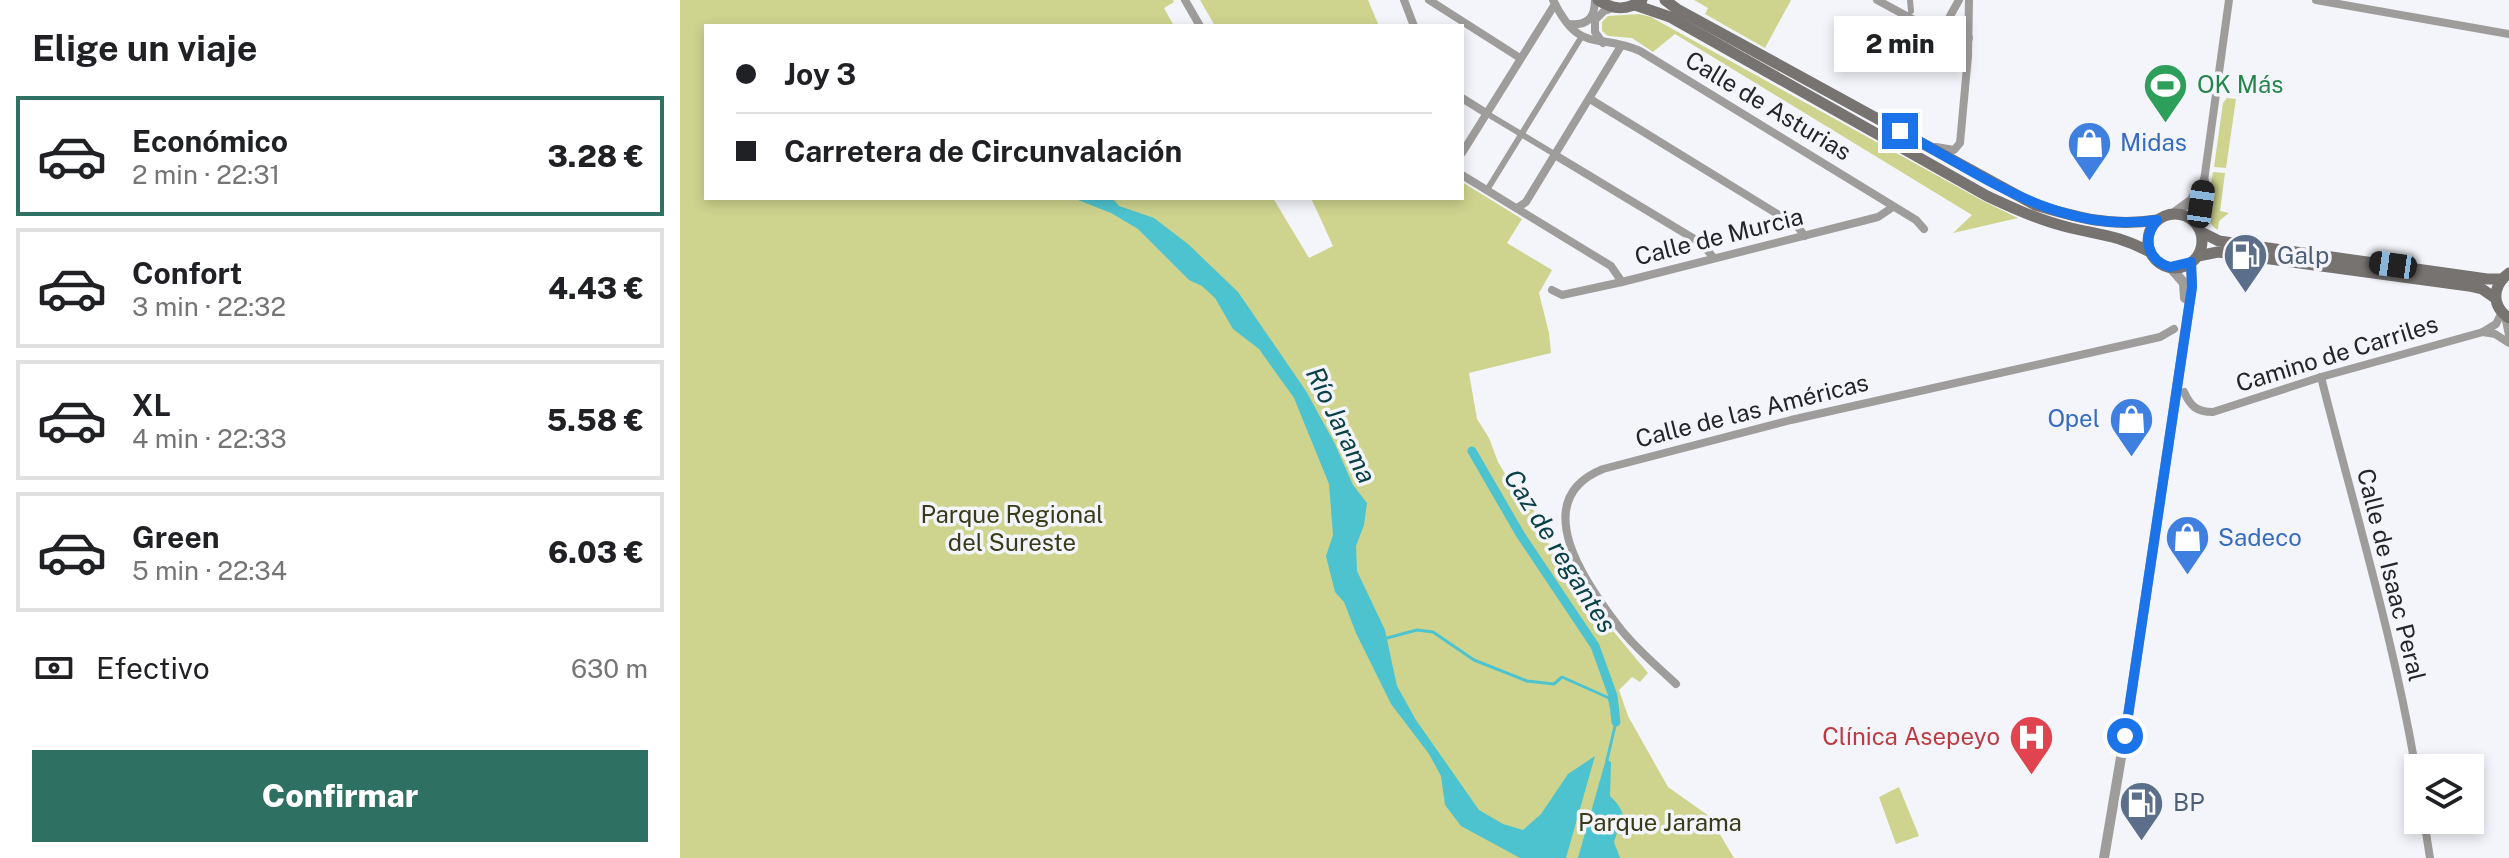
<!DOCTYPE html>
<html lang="es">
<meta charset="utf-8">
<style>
body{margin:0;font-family:"Public Sans",sans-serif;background:#f6f6f6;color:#202124;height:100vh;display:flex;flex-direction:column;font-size:30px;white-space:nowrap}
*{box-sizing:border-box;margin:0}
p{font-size:26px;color:#757577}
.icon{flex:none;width:44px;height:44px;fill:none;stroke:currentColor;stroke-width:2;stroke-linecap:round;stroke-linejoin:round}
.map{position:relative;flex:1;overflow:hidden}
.side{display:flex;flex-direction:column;background:#fff;width:680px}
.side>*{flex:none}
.top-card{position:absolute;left:24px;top:24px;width:760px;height:176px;border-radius:0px;box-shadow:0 4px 12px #0003;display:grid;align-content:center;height:176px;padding:0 32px;background:#fff}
.tools{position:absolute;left:1724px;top:754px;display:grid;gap:16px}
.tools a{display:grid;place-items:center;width:80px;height:80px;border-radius:0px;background:#fff;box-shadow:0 4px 12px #0003;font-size:40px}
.end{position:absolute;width:36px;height:36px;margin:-18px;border:10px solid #1a73e8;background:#fff;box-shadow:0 0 0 4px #fff}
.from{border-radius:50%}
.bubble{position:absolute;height:56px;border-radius:0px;background:#fff;box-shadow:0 4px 12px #0003;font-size:26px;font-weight:800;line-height:56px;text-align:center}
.car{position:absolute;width:24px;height:48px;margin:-24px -12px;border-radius:10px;box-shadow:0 0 6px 2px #0007;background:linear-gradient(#222 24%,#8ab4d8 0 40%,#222 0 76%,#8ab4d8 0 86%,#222 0)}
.top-card b{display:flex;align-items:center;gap:28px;height:76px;font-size:30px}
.top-card b+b{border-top:2px solid #e0e0e0}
.top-card i{width:20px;height:20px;background:#202124}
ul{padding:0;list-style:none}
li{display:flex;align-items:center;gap:24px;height:120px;margin:0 16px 12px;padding:0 16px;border:4px solid #e0e0e0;border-radius:0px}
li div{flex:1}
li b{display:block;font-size:30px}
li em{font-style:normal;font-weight:800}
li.active{border-color:#2e7163}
li>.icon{width:72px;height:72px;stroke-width:1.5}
h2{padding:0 32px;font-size:36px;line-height:96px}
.pay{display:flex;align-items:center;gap:20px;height:88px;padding:0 32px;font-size:30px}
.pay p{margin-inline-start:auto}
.primary-button{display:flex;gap:16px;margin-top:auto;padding:16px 32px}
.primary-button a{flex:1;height:92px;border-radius:0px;background:#2e7163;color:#fff;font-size:32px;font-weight:800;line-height:92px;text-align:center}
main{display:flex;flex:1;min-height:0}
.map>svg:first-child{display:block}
.green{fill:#ced48e}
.water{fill:#4dc3cf}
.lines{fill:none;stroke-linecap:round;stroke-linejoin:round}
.stream{stroke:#4dc3cf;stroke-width:3}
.canal{stroke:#4dc3cf;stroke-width:9}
.pedestrian{stroke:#9f9d9b;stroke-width:6}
.minor{stroke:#9f9d9b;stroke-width:8}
.tertiary{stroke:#9f9d9b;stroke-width:10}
.secondary{stroke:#767371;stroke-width:11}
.route{stroke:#1a73e8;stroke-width:10}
.labels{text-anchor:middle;stroke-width:7;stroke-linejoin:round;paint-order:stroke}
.leisure-label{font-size:24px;fill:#27864d;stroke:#f3f5fa;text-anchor:start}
.street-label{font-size:24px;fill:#252527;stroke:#f3f5fa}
.shop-label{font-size:24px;fill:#366cbe;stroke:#f3f5fa;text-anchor:start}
.service-label{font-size:24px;fill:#4e5e75;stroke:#f3f5fa;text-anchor:start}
.park-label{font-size:24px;fill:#393b18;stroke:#f3f5fa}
.health-label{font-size:24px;fill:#be3a42;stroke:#f3f5fa;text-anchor:end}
.water-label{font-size:26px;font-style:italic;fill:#0a4146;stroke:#f3f5fa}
</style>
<main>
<section class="side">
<h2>Elige un viaje</h2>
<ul>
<li class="active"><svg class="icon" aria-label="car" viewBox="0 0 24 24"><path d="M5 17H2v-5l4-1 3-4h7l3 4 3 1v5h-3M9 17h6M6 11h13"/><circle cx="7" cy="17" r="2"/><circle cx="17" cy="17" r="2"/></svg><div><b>Económico</b><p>2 min · 22:31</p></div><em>3.28 €</em></li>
<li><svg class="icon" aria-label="car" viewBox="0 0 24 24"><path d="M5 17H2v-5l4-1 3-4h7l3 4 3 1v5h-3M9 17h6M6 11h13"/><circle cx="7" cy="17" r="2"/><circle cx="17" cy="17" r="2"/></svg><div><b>Confort</b><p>3 min · 22:32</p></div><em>4.43 €</em></li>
<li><svg class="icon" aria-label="car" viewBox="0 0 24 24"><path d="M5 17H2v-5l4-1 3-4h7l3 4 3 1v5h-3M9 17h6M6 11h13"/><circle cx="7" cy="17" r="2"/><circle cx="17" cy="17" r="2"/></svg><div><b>XL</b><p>4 min · 22:33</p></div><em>5.58 €</em></li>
<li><svg class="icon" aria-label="car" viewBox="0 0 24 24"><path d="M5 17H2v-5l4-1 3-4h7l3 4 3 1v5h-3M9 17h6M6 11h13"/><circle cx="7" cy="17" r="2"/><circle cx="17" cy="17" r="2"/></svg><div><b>Green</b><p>5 min · 22:34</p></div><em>6.03 €</em></li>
</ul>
<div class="pay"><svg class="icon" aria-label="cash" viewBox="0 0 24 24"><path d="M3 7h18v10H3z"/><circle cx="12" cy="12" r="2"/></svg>Efectivo<p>630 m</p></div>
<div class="primary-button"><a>Confirmar</a></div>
</section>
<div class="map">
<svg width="1829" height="858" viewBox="0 0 1829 858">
<rect width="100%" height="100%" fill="#f3f5fa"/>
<g class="green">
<path d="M 0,0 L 493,0 L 494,2 L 484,8 L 494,26 L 26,26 L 26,198 L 593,198 L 629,258 L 653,246 L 631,198 L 782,198 L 782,182 L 842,219 L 827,243 L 872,270 L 859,293 L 869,333 L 871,353 L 789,373 L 797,419 L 809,438 L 818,462 L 829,480 L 854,511 L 878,565 L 888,561 L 929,626 L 968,673 L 960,682 L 952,677 L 939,690 L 948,716 L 988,787 L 1029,816 L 1054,858 L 0,858 Z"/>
<path d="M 520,0 L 688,0 L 699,26 L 535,26 Z"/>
<path d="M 1014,0 L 1111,0 L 1085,48 L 1025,14 L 1028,8 Z"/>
<path d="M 959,14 L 971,17 L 1303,201 L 1338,218 L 1273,233 L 1292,215 L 995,34 L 973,52 L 952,38 L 928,36 L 922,31 L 922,22 L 928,16 Z"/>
<path d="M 1547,98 L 1556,99 L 1546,168 L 1534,167 L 1543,103 Z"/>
<path d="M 1533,172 L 1545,173 L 1540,211 L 1549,213 L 1539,221 L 1538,230 C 1519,220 1531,189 1533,172 Z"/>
<path d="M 1219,787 L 1239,836 L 1216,844 L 1199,797 Z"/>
</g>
<g class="water">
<path d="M 393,198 L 432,198 L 439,206 L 474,218 L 508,244 L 558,292 L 626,391 L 655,444 L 673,485 L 687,503 L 684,525 L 676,546 L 677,571 L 705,630 L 717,686 L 736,720 L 799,810 L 823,824 L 843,830 L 861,814 L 888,774 L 915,756 L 886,858 L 840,858 L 781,826 L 765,805 L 761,776 L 749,754 L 711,704 L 676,633 L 664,602 L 655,592 L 646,556 L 653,535 L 649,484 L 614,398 L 579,349 L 553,329 L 535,298 L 522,286 L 509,280 L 458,229 L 431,213 Z"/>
<path d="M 926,759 L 931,762 L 930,796 C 940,805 944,814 946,827 L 938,830 L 934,842 L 940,858 L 898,858 Z"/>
</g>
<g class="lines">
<path class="stream" d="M 707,638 L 737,630 L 753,632 L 794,660 L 847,681 L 874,684 L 882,677 L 929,698 L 936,722 L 927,760"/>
<path class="canal" d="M 792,451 L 840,534 L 915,646 L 933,696 L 936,722"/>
<g class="pedestrian">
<path d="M 1230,0 L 1231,11"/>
<path d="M 811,116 L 871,152"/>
<path d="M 807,190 L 902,36"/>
</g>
<g class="minor">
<path d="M 505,0 L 520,26"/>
<path d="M 724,0 L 734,26"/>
<path d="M 749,0 L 840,58"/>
<path d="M 873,0 C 900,55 916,32 960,51 L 1236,220 L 1244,229"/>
<path d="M 1197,0 L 1260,34 L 1288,56"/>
<path d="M 1636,0 L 1829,34"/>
<path d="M 889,24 C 907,26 915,18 915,0"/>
<path d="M 1260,34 L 1279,0"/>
<path d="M 1261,35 L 1289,38"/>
<path d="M 923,43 L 915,32 L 915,20 L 924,11 L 933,8"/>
<path d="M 782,98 L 806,113"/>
<path d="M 910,99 L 1117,226 L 1125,236"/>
<path d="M 1256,147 L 1274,150 L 1280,143 L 1288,56 L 1289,0"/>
<path d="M 782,153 L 875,4"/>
<path d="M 875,155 L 1021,243 L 1034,258"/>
<path d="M 782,175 L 931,266 L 942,282"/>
<path d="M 1524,181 L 1549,0"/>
<path d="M 837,208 L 846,202 L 941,46"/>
<path d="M 872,290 L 882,295 L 942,282 L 1198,217 L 1213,207"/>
<path d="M 1825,316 L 1829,335"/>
<path d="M 1803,332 L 1815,334 L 1829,343"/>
<path d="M 1641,377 C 1675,512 1716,646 1738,783"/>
<path d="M 1504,392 C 1511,407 1517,412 1533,412 L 1641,377 L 1803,332 L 1816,324 L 1822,312"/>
<path d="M 996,684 C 977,666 955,648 939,627 C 906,584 846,500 923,469 L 1111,420 L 1480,337 L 1494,329"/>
<path d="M 1744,820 L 1750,858"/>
</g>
<g class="tertiary">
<path d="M 1494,213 L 1512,200 L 1521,186"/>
<path d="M 1518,226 L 1524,181"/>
<path d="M 1490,267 L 1504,283 L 1505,298"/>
<path d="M 1424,858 L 1448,716 L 1512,287 L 1511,262"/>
</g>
<g class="secondary">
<path d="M 918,0 C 933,10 947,11 962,0"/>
<path d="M 985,0 L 997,9 L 1355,205 C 1399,218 1431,227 1477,220"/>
<path d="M 955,5 L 990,17 L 1307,196 C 1335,209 1361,221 1391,228 C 1422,235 1440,236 1470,252"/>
<circle cx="1495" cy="241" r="27"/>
<path d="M 1521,232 L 1539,241 L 1807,279 L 1822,279"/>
<path d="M 1518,256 L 1538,252 L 1789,286 L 1802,289 L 1815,298"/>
<path d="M 1829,273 C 1812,286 1811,306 1829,318"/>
</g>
</g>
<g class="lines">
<path class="route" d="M 1220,131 C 1303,175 1379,235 1477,220 C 1462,238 1467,260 1490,267 L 1511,262 L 1512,287 L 1445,736"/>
</g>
<defs>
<symbol id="stadium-pin" viewBox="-11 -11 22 30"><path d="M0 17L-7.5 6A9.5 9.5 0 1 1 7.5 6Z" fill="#2e9e5b" stroke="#f3f5fa"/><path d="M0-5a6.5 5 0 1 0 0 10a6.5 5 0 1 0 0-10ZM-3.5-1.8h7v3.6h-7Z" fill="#fff"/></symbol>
<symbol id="shop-pin" viewBox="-11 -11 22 30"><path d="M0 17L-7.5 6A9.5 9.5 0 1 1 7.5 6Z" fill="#3f7fe0" stroke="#f3f5fa"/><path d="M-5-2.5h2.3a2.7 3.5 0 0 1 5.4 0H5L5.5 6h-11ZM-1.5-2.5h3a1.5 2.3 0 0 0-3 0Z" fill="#fff"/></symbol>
<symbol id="fuel-pin" viewBox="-11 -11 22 30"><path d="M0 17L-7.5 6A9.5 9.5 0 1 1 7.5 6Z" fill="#5c6f8a" stroke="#f3f5fa"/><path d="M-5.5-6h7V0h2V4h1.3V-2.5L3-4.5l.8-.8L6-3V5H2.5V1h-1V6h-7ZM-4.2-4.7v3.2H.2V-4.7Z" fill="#fff"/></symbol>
<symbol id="hospital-pin" viewBox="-11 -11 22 30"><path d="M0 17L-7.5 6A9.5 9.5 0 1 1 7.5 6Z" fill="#e0444e" stroke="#f3f5fa"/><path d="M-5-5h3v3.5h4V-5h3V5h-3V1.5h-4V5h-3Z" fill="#fff"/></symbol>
</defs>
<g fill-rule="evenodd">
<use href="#stadium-pin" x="1460" y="60" width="51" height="69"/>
<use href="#shop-pin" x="1384" y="118" width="51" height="69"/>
<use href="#fuel-pin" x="1540" y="230" width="51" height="69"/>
<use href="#shop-pin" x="1426" y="394" width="51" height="69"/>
<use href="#shop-pin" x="1482" y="512" width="51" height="69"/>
<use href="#hospital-pin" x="1326" y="712" width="51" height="69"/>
<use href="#fuel-pin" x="1436" y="778" width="51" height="69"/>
</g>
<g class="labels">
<g class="leisure-label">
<text x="1517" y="93">OK Más</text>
</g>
<g class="street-label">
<text transform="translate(1088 106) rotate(31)" y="8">Calle de Asturias</text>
<text transform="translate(1039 237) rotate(-14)" y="8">Calle de Murcia</text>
<text transform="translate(1657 354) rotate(-17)" y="8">Camino de Carriles</text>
<text transform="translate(1072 411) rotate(-14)" y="8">Calle de las Américas</text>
<text transform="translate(1711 575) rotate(76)" y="8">Calle de Isaac Peral</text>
</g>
<g class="shop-label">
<text x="1440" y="151">Midas</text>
<text x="1420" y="427" text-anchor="end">Opel</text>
<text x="1538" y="546">Sadeco</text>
</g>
<g class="service-label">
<text x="1597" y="264">Galp</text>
<text x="1493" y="811">BP</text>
</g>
<g class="park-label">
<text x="332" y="523">Parque Regional<tspan x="332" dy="28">del Sureste</tspan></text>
<text x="980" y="831">Parque Jarama</text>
</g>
<g class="health-label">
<text x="1320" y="745">Clínica Asepeyo</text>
</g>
<g class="water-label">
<text transform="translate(661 425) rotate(64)" y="9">Río Jarama</text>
<text transform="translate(880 551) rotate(58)" y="9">Caz de regantes</text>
</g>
</g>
</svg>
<div class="tools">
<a><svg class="icon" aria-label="layers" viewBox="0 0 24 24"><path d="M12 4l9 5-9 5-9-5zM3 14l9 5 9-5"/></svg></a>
</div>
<i class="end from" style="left:1445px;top:736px"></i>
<i class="end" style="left:1220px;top:131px"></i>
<div class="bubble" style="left:1154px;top:16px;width:132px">2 min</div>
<i class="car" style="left:1521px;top:204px;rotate:8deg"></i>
<i class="car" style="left:1713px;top:265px;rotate:278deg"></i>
<div class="top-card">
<b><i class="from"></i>Joy 3</b>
<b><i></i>Carretera de Circunvalación</b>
</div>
</div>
</main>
